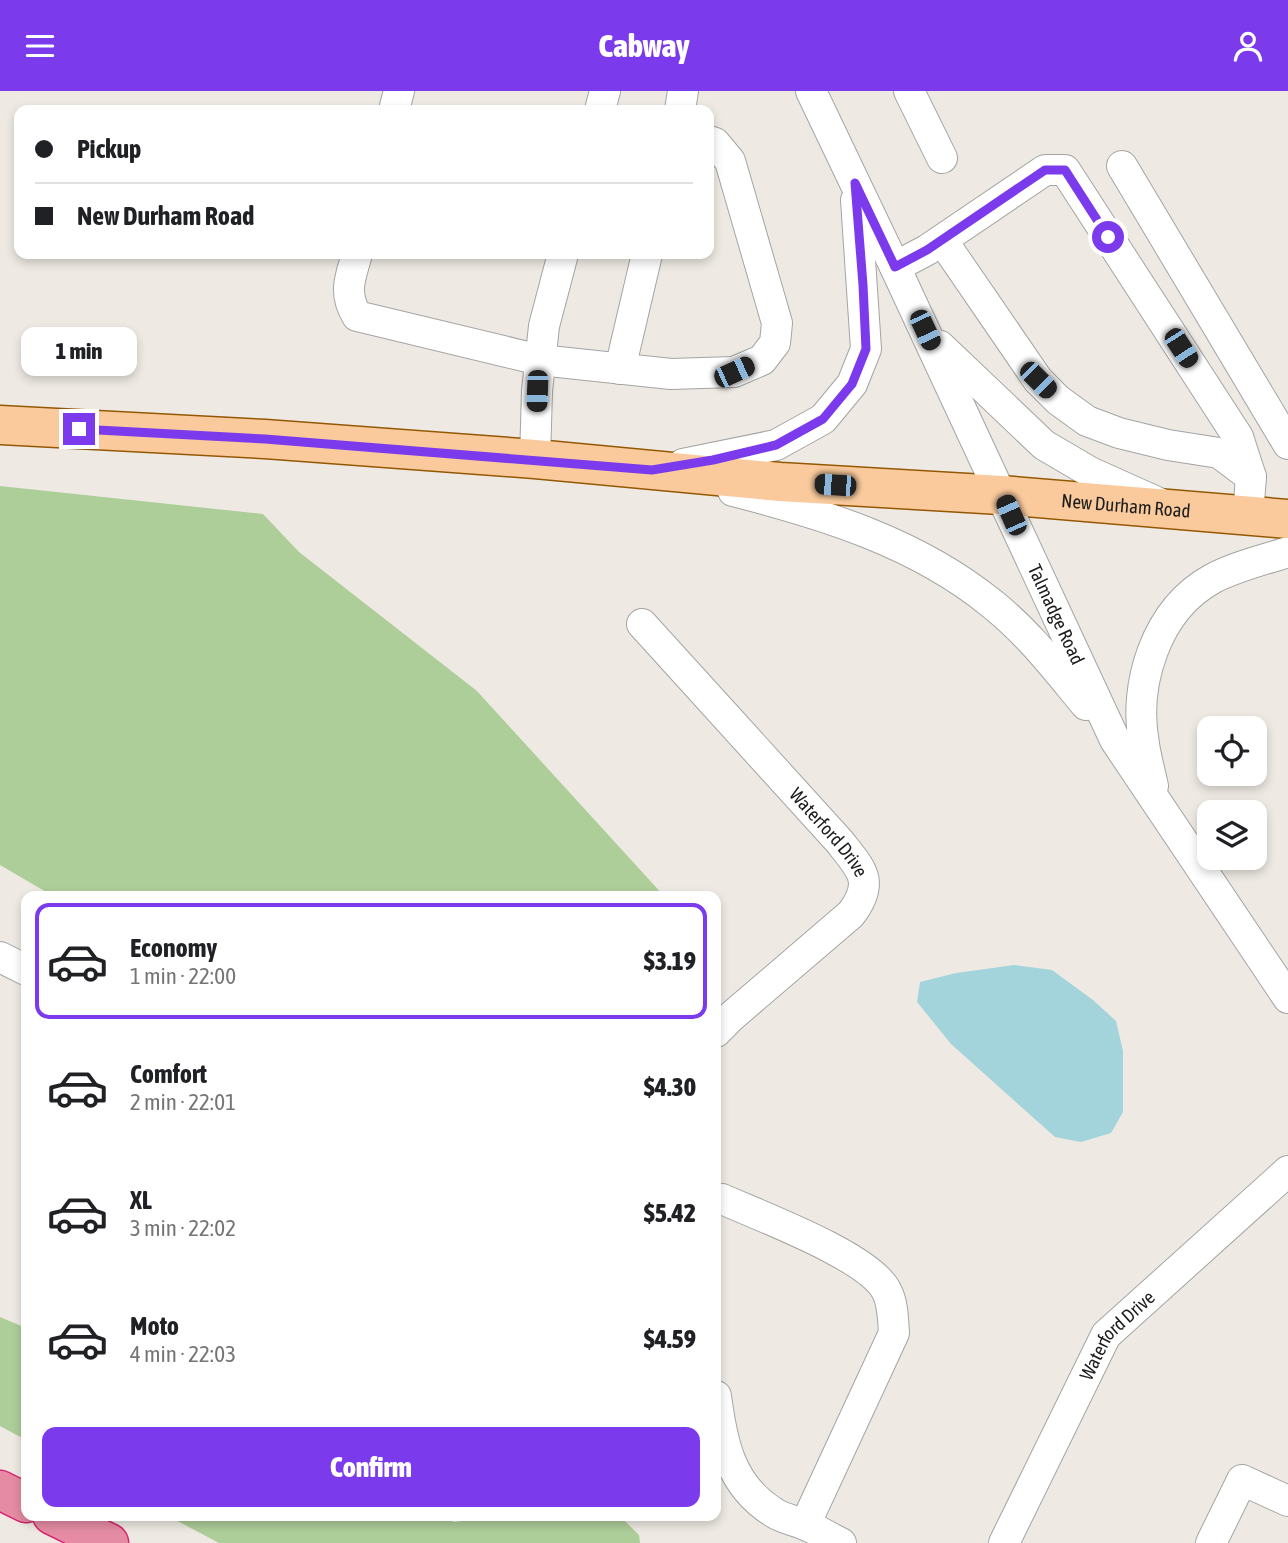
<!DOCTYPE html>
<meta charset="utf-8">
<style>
body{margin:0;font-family:"Asap Condensed",sans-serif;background:#f6f6f6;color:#202124;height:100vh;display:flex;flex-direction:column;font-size:26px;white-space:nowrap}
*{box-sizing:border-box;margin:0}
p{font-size:23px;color:#757577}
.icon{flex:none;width:38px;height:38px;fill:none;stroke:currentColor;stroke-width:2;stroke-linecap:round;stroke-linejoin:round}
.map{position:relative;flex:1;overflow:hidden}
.sheet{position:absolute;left:21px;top:800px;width:700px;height:630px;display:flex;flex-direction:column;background:#fff;border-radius:14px;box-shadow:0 4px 10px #0003}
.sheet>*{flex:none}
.hud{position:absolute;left:14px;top:14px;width:700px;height:154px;border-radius:14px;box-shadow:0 4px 10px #0003;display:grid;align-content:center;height:154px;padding:0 21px;background:#fff}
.buttons{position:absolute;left:1197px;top:625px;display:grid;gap:14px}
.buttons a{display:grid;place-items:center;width:70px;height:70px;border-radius:14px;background:#fff;box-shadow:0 4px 10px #0003;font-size:35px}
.end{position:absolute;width:32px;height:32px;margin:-16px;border:9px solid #7c3aed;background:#fff;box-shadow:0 0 0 4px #fff}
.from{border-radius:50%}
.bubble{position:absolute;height:49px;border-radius:14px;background:#fff;box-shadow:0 4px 10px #0003;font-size:23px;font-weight:800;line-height:49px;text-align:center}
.car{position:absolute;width:21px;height:42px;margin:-21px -10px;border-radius:9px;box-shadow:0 0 5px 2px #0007;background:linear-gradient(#222 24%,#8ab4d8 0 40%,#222 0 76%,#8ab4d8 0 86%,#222 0)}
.hud b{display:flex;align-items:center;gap:24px;height:66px;font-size:26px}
.hud b+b{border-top:2px solid #e0e0e0}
.hud i{width:18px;height:18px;background:#202124}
ul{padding:12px 0 0;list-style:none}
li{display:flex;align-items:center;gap:21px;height:116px;margin:0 14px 10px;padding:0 7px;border:4px solid transparent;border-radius:14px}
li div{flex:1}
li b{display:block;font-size:26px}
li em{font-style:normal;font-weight:800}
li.selected{border-color:#7c3aed}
li>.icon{width:63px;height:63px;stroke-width:1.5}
.action{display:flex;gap:14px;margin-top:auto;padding:14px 21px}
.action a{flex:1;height:80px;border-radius:14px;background:#7c3aed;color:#fff;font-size:28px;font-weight:800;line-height:80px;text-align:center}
header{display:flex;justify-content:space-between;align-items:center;height:91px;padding:0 21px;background:#7c3aed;color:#fff;font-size:32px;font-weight:800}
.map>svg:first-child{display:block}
.forest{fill:#adcd99}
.water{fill:#a4d4db}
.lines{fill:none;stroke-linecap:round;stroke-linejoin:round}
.minor-casing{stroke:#a4a4a4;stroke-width:32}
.major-casing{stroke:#945803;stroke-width:41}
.highway-casing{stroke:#d62772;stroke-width:41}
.minor{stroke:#fff;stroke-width:30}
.major{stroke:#faca9d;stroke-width:38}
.highway{stroke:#e58ca4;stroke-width:38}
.route{stroke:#7c3aed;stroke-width:9}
.labels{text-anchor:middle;stroke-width:6;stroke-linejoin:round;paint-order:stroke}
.street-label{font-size:19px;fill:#1d1d1d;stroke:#fff}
</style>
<header><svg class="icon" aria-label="menu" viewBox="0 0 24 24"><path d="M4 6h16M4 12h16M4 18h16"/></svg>Cabway<svg class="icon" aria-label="person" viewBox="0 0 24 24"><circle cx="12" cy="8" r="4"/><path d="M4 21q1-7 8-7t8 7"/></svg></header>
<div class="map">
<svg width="1288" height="1452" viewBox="0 0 1288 1452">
<rect width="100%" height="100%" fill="#eeeae3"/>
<g class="forest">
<path d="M 0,395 L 263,423 L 299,461 L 477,600 L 664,805 L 53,805 L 0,774 Z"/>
<path d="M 0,1226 L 26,1237 L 26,1349 L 0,1335 Z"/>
<path d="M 450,1424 L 453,1431 L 522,1424 L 620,1425 L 639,1444 L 640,1452 L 219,1452 L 168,1425 Z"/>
</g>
<path class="water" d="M 1014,874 L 1052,879 L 1093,909 L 1116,930 L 1123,960 L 1123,1021 L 1111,1042 L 1081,1051 L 1055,1046 L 951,953 L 917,911 L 920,891 L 956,882 Z"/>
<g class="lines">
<defs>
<g id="minor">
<path id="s1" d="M 811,0 L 895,176 L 1115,649 L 1288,907"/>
<path d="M 909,0 L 942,67"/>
<path d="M 394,19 L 399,0"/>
<path d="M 600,19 L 605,0"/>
<path d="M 680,19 L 683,0"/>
<path d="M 1122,75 L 1288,353"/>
<path d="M 942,149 L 1038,289 L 1058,309 L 1087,330 L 1119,342 L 1168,354 L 1219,362 L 1251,386"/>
<path d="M 357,163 C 350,188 343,201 357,225 L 540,269 L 671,283 L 734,281 L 762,269 L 775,252 L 777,232 L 730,70 L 715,52 L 709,50"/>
<path d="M 895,176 L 927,159 L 1045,79 L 1065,79 L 1238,346 L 1251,386 L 1248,424"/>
<path d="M 940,255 L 1044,354 L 1090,381 L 1159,412"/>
<path d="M 620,278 L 647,163"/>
<path d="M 535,368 L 537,300 L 544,235 L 563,163"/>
<path d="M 683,373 L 776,354 L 823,328 L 852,293 L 866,258 L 856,109"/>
<path d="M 733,400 C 824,423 917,452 991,512 C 1028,541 1056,578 1086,614"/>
<path id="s2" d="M 642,533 L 839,750 C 861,778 876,790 851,823 L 732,925 L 716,941"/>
<path d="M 1153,695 C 1150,681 1146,667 1144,653 C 1133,593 1156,519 1212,488 C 1234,476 1263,469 1288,461"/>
<path d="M 0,866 L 26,879"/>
<path d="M 716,1109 L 722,1108 C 760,1125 868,1165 886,1199 C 893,1211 893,1228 894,1242 L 805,1434"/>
<path d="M 716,1305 C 722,1351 730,1394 773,1421 C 781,1427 793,1429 803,1433 C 816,1438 828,1446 841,1452"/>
<path id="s3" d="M 1004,1452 L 1106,1244 L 1288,1080"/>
<path d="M 1211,1452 L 1242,1389 L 1288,1410"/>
</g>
<g id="major">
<path id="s4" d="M 0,334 L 265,348 L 535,368 L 780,391 L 1001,404 L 1288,428"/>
</g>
<g id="highway">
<path d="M 0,1399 L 26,1412"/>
<path d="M 52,1424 L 109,1452"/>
</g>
</defs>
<use href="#minor" class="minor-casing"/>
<use href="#major" class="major-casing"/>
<use href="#highway" class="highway-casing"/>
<use href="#minor" class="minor"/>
<use href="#major" class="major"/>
<use href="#highway" class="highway"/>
</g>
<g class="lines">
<path class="route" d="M 79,338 L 265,348 L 652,379 L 713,369 L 776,354 L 823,328 L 852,293 L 866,258 L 863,194 L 855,92 L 895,176 L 927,159 L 1045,79 L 1065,79 L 1108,146"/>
</g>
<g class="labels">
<g class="street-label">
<text dy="7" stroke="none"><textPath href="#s4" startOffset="1129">New Durham Road</textPath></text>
<text dy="7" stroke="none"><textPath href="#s1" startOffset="578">Talmadge Road</textPath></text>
<text dy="7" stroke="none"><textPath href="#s2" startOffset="280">Waterford Drive</textPath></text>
<text dy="7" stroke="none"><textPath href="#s3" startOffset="238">Waterford Drive</textPath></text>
</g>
</g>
</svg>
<div class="buttons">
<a><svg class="icon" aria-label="locate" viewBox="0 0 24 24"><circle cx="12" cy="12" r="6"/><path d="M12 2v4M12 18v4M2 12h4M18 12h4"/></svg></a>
<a><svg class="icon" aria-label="layers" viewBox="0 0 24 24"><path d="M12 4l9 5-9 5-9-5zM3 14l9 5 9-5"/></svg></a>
</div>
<i class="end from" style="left:1108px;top:146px"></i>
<i class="end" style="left:79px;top:338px"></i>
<div class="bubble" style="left:21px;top:236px;width:116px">1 min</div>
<i class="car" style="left:925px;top:239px;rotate:155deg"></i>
<i class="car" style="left:1181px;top:257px;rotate:147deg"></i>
<i class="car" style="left:734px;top:281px;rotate:65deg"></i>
<i class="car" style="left:1038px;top:289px;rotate:135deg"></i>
<i class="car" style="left:537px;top:300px;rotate:182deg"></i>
<i class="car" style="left:835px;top:394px;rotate:274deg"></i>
<i class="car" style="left:1011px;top:424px;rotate:336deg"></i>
<div class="hud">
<b><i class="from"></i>Pickup</b>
<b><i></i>New Durham Road</b>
</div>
<section class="sheet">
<ul>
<li class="selected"><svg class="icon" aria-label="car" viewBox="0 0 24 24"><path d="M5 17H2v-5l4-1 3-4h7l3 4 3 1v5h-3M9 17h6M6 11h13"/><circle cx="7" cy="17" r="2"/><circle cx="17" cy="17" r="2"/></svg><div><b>Economy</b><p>1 min · 22:00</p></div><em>$3.19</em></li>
<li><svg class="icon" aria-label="car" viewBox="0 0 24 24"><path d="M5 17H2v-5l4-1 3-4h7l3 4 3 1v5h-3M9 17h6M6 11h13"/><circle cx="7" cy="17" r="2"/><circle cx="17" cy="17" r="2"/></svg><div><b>Comfort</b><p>2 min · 22:01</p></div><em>$4.30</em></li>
<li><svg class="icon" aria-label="car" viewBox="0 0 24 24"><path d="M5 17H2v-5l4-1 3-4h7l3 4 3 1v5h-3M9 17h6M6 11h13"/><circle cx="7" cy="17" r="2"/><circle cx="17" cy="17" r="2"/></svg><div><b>XL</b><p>3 min · 22:02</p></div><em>$5.42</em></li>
<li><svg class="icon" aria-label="car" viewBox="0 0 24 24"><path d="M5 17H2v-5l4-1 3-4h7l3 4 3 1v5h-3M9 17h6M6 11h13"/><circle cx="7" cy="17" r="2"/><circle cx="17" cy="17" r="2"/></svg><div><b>Moto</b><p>4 min · 22:03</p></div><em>$4.59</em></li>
</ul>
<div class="action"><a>Confirm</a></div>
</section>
</div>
